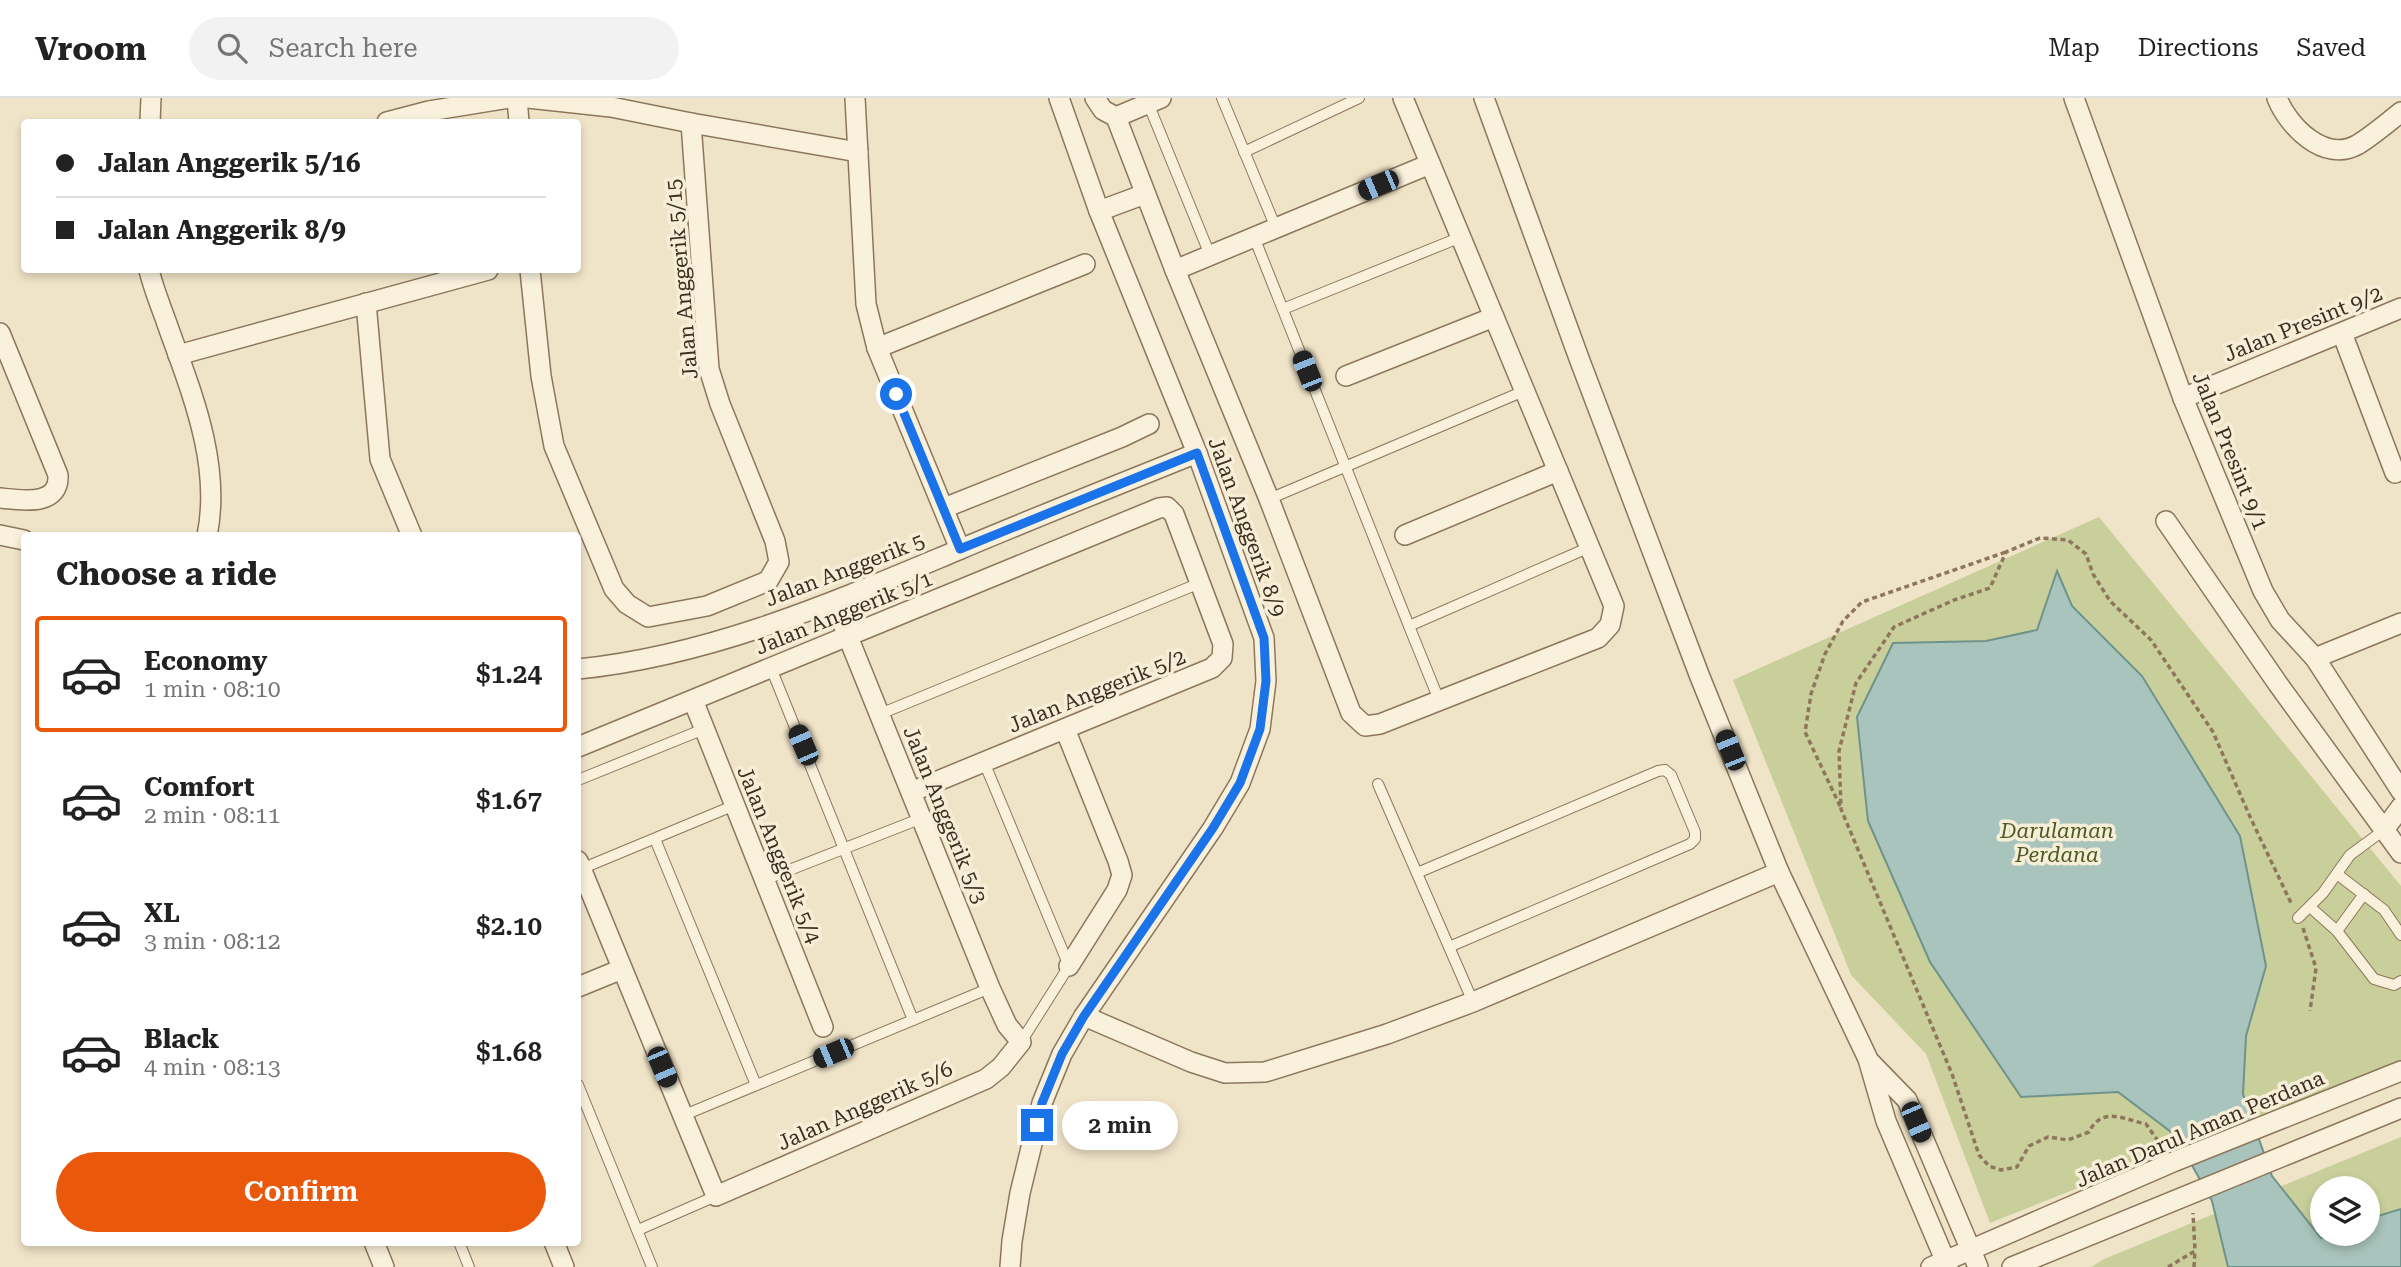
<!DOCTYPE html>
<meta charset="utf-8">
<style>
body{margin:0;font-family:"Roboto Serif",serif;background:#f2f2f2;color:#222;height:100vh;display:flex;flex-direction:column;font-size:26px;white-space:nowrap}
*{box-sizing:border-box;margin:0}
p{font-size:23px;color:#767676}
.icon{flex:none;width:38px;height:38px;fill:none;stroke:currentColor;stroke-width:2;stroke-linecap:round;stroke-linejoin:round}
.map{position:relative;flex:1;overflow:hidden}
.side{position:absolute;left:21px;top:434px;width:560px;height:714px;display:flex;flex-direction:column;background:#fff;border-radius:7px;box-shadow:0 4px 10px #0003}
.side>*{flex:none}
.guide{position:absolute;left:21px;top:21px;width:560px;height:154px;border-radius:7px;box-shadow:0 4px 10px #0003;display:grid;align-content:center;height:154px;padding:0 35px;background:#fff}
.tools{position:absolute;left:2310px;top:1078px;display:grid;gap:14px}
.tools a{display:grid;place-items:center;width:70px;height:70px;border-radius:50%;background:#fff;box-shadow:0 4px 10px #0003;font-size:35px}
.end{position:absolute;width:32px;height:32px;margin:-16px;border:9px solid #1a73e8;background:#fff;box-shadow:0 0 0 4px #fff}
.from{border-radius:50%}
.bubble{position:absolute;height:49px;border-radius:24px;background:#fff;box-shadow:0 4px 10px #0003;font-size:23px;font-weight:600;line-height:49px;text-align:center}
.car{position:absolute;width:21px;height:42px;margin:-21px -10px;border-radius:9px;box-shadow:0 0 5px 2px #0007;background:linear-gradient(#222 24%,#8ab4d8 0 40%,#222 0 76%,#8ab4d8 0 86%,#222 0)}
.guide b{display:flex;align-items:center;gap:24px;height:66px;font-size:26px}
.guide b+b{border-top:2px solid #e0e0e0}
.guide i{width:18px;height:18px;background:#222}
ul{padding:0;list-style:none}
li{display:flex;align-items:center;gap:21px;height:116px;margin:0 14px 10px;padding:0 21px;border:4px solid transparent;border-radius:7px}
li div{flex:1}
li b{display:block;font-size:26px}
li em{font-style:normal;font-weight:600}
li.current{border-color:#ea580c}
li>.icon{width:63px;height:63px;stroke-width:1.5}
h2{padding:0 35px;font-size:32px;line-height:84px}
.cta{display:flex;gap:14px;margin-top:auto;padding:14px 35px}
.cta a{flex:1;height:80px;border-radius:42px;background:#ea580c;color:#fff;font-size:28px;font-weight:600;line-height:80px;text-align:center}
header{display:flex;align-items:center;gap:42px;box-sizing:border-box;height:98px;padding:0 35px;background:#fff;border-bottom:2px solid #e0e0e0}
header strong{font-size:33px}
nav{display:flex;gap:38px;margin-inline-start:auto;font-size:24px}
.search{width:490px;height:63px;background:#f2f2f2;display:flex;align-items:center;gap:18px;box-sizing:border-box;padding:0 24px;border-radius:38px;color:#767676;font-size:26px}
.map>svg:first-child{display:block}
.green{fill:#c9cf9b;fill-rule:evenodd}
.water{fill:#a9c4bc;stroke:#6f938a;stroke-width:2}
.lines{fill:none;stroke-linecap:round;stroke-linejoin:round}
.service-casing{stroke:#8d765c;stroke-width:12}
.minor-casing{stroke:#8d765c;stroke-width:22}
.path{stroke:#8d765c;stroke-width:3.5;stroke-dasharray:5 3.5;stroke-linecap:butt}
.service{stroke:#faf1dc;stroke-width:10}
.minor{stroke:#faf1dc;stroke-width:19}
.route{stroke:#1a73e8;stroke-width:9}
.labels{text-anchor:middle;stroke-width:7;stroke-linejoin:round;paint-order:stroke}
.street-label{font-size:21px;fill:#3d2e20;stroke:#f7eed8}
.park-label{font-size:21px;font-style:italic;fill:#4d5a26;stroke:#f7eed8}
</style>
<header>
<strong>Vroom</strong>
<div class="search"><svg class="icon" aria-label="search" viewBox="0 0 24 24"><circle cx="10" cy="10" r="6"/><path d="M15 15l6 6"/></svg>Search here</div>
<nav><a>Map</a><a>Directions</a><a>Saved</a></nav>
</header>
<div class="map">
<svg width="2401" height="1169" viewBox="0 0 2401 1169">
<rect width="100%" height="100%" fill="#f0e4c8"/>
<g class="green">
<path d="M 2099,419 L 2401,788 L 2401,962 L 1990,1125 L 1926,956 L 1851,877 L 1733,582 Z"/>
<path d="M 2401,1039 L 2401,1169 L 2091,1169 L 2104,1161 ZM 2322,1090 L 2368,1090 L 2368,1136 L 2322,1136 Z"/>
</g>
<path class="water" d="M 2057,473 L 2072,508 L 2142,578 L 2240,738 L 2266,868 L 2246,938 L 2243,996 L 2272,1078 L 2321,1140 L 2333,1136 L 2368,1136 L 2368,1121 L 2401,1111 L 2401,1169 L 2228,1169 L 2212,1103 L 2175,1037 L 2118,994 L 2021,999 L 1930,864 L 1868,723 L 1857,619 L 1893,545 L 1986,543 L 2037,532 Z"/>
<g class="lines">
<defs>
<g id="service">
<path d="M 1222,0 L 1276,130"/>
<path d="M 1148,5 L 1210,157"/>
<path d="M 1244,54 L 1359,0"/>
<path d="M 1254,139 L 1409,528 L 1590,449"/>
<path d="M 1283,211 L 1461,139"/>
<path d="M 1269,401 L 1524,293"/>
<path d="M 1409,528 L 1439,602"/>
<path d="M 771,570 L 913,922"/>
<path d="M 880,616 L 1200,485"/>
<path d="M 984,664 L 1069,868 L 1021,944"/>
<path d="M 578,682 L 704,631"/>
<path d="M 1378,686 L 1473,904"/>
<path d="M 655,741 L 756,987"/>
<path d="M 581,771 L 735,707"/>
<path d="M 1417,775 L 1658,673 L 1665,672 L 1671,677 L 1695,734 L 1695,741 L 1690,746 L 1449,849"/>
<path d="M 2337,776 L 2384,812 L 2401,837"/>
<path d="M 764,782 L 922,720"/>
<path d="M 2310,809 L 2337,833 L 2374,881 L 2394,887 L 2401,883"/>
<path d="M 2298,820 L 2323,795 L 2350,757 L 2384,732"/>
<path d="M 2337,833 L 2364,796"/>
<path d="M 578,987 L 652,1169"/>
<path d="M 682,1018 L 990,890"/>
<path d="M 638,1132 L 716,1098"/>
<path d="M 459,1144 L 469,1169"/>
</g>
<g id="minor">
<path d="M 517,0 L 519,24"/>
<path d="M 528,0 L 611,9 L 691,25 L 858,54"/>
<path d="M 855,0 L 866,206 L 877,250 L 960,451"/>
<path d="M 1095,0 L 1103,12 L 1116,19 L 1175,172 L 1269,401 L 1351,615 L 1365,628 L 1380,626 L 1598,540 L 1610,527 L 1614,508 L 1403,0"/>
<path d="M 1484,0 L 1580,263 L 1700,579 L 1779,774 L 1868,961 L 1886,1023 L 1948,1169"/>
<path d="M 2074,0 L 2183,300 L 2263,493 L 2280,522 L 2315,560 L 2401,693"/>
<path d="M 2277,0 C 2288,28 2324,65 2357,47 C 2372,38 2387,25 2401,14"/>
<path d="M 1116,19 L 1161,0"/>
<path d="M 150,24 L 151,0"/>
<path d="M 387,24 L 429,13 L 509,0"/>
<path d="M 1099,113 L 1145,96"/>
<path d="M 149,172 C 153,189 160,206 166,223 C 190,291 222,364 207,438"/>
<path d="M 530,172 L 541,278 L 554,348 L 614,491 L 627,506 L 648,519 L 707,508 L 768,483 L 779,464 L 775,443 L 720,306 L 709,271 L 691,25"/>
<path d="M 1175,172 L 1430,66"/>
<path d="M 366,205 L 380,361 L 412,438"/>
<path d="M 0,235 L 58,377 C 60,409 21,402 0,400"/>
<path d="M 2342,235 L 2395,375"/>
<path d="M 877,250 L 1085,166"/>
<path d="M 178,257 L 488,172"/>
<path d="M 1346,278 L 1494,219"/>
<path d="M 2183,300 L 2401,210"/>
<path d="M 944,410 L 1122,339 L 1149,326"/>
<path d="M 2166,423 L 2278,586 L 2401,755"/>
<path d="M 0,437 L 24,442"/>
<path d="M 1405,437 L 1558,373"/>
<path d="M 2315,560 L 2401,525"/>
<path d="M 578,571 C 710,558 834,504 956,453 C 1036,419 1117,387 1197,355"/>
<path d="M 693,602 L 823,929"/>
<path d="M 1065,631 L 1118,763 L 1122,777 L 1117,792 L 1069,868"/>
<path d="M 578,649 L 1159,410 L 1167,409 L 1174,416 L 1223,546 L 1222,560 L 1212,570 L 911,694"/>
<path d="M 2384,732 L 2401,709"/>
<path d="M 578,763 L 716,1098 L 986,981 L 1001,969 L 1021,944 L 1007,927 L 990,890 L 834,504"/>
<path d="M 578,889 L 622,871"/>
<path d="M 1084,918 L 1191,964 L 1225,975 L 1265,974 L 1387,936 L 1473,904 L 1779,774"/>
<path d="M 1871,965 L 1907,1002 L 1978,1169"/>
<path d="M 374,1144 L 384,1169"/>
<path d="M 554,1144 L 564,1169"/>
<path d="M 1010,1169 L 1012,1143 L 1020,1095 L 1042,1005 L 1062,956 L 1084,918 L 1213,730 L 1240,685 L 1260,631 L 1266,583 L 1264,540 L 1197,355 L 1099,113 L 1059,0"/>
<path d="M 1931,1169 L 2173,1064 L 2401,973"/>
<path d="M 2012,1169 L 2401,1010"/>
</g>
</defs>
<use href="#service" class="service-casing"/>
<use href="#minor" class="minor-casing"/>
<g class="path">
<path d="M 1840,708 L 1805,634 L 1811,596 L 1825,556 L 1843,523 L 1862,504 L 2006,454"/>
<path d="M 2303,830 L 2316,870 L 2310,913"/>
<path d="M 2163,1050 L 2146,1026 C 2123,1021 2102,1008 2089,1034 L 2068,1042 L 2048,1039 L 2029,1048 L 2017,1069 L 2001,1072 L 1989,1068 L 1979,1057 L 1952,976 L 1841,711 L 1839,653 L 1856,585 L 1894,529 L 1954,502 L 1990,490 L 2006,454 L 2040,440 L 2068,442 L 2086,456 L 2093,476 L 2110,503 L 2151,542 L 2213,634 L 2251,721 L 2292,807"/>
<path d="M 2168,1169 L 2195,1153 L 2193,1115"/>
<path d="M 2194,1169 L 2195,1153"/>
</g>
<use href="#service" class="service"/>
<use href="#minor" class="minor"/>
</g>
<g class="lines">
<path class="route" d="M 896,296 L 960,451 L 1197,355 L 1264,540 L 1266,583 L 1260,631 L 1240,685 L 1213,730 L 1084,918 L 1062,956 L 1042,1005 L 1037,1027"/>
</g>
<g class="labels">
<g class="street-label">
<text transform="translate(682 181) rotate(-95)" y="7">Jalan Anggerik 5/15</text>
<text transform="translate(2303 226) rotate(-22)" y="7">Jalan Presint 9/2</text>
<text transform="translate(2230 353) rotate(68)" y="7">Jalan Presint 9/1</text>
<text transform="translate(1247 429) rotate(70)" y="7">Jalan Anggerik 8/9</text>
<text transform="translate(845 472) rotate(-21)" y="7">Jalan Anggerik 5</text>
<text transform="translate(844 515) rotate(-22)" y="7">Jalan Anggerik 5/1</text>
<text transform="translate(1097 593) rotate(-22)" y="7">Jalan Anggerik 5/2</text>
<text transform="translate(945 717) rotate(68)" y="7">Jalan Anggerik 5/3</text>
<text transform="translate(779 757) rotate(68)" y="7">Jalan Anggerik 5/4</text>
<text transform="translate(865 1008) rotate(-24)" y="7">Jalan Anggerik 5/6</text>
<text transform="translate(2200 1031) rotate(-23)" y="7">Jalan Darul Aman Perdana</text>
</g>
<g class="park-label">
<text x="2057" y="740">Darulaman<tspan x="2057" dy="24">Perdana</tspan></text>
</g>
</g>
</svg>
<div class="tools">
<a><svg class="icon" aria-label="layers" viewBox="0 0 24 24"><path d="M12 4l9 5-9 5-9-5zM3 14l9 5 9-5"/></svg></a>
</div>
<i class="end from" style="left:896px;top:296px"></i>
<i class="end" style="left:1037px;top:1027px"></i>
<div class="bubble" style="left:1062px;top:1003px;width:116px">2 min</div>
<i class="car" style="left:1378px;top:87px;rotate:247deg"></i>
<i class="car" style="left:1307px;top:273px;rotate:338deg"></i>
<i class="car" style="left:803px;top:647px;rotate:337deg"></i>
<i class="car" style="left:1730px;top:652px;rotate:338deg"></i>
<i class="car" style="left:833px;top:955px;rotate:247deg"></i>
<i class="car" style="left:662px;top:969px;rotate:157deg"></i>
<i class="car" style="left:1916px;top:1024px;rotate:157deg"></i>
<div class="guide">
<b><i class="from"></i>Jalan Anggerik 5/16</b>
<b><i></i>Jalan Anggerik 8/9</b>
</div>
<section class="side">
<h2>Choose a ride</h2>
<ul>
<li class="current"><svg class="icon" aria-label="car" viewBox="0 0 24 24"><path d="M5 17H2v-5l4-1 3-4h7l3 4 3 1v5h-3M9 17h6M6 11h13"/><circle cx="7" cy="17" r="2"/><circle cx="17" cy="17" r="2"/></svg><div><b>Economy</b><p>1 min · 08:10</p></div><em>$1.24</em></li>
<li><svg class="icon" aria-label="car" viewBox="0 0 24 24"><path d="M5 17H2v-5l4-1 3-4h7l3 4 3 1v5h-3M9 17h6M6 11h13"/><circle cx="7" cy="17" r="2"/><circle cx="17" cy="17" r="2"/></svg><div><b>Comfort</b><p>2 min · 08:11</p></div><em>$1.67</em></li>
<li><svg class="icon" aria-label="car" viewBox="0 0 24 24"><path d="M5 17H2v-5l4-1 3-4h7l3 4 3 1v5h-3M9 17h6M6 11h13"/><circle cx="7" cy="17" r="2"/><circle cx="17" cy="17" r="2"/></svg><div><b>XL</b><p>3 min · 08:12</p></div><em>$2.10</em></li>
<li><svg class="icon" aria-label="car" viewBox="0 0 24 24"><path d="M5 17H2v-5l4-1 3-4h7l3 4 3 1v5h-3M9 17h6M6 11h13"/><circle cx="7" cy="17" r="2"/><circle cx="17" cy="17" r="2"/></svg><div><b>Black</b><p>4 min · 08:13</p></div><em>$1.68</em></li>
</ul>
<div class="cta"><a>Confirm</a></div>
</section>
</div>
